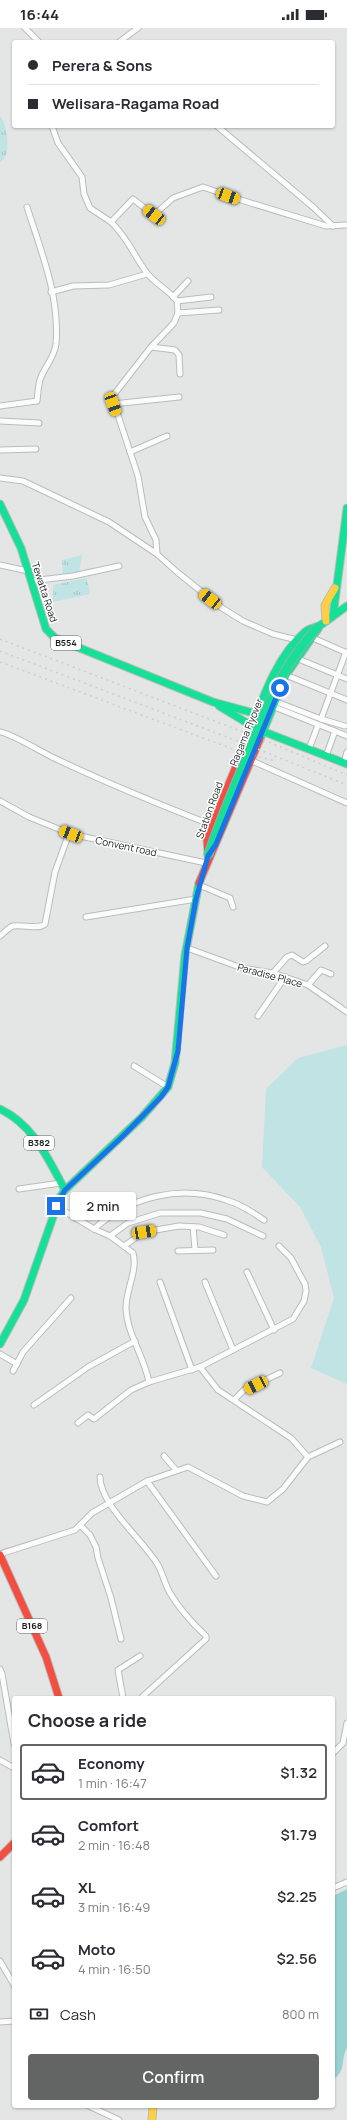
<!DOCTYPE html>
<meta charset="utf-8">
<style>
body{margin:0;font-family:Manrope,sans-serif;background:#f7f7f7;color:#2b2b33;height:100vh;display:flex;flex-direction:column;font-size:15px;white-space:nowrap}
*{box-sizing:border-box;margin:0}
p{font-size:13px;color:#7c7c81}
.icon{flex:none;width:22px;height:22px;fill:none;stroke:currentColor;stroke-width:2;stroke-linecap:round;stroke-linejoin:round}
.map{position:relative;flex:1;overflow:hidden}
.sheet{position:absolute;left:12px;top:1668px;width:323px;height:412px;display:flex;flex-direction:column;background:#fff;border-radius:4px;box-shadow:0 1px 3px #0004}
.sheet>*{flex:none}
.guide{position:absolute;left:12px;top:12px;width:323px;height:88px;border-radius:4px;box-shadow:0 1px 3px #0004;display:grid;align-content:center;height:88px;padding:0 16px;background:#fff}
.end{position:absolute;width:18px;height:18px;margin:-9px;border:5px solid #1a73e8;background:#fff;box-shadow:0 0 0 2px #fff}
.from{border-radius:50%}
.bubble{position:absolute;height:28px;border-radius:4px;background:#fff;box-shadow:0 1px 3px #0004;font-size:13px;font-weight:600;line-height:28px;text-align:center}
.car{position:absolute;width:12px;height:24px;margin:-12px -6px;border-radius:5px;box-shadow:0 0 3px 1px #0007;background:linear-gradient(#f5c518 24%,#345 0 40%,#f5c518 0 76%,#345 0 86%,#f5c518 0)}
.guide b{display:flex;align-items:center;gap:14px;height:38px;font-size:15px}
.guide b+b{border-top:1px solid #e1e1e2}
.guide i{width:10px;height:10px;background:#2b2b33}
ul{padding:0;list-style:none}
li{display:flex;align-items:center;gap:12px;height:56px;margin:0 8px 6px;padding:0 8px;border:2px solid transparent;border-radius:4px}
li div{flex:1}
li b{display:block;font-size:15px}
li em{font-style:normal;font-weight:600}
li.on{border-color:#636565}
li>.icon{width:36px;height:36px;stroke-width:1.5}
h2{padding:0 16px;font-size:18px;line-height:48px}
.pay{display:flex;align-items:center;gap:10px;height:44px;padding:0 16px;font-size:15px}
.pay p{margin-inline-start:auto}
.primary-button{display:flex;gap:8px;margin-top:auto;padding:8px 16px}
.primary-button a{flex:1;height:46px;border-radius:4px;background:#636565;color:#fff;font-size:16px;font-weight:600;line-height:46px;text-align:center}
.status{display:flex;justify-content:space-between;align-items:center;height:28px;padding:0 20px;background:#fff;direction:ltr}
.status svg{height:11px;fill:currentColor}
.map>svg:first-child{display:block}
.green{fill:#c0e3e4}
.park{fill:url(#park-tufts)}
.water{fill:#97d1d2}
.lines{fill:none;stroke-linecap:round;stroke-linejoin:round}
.street-casing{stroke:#babcbc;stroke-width:7}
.fast-casing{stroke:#babcbc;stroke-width:9}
.slow-casing{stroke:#babcbc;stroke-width:9}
.jam-casing{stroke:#babcbc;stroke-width:9}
.street{stroke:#fbfbfb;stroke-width:5}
.fast{stroke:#16e098;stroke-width:7}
.slow{stroke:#ffcf43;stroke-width:7}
.jam{stroke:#f24e42;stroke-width:7}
.rail{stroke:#cccdcd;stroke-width:1.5;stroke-dasharray:2 4;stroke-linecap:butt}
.fast-bridge-casing{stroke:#95acac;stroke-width:10;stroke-linecap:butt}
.fast-bridge{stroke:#16e098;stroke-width:8}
.route{stroke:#1a73e8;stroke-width:5}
.labels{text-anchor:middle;stroke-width:3;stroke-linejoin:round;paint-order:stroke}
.shield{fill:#fff;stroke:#626363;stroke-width:1}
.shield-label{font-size:9px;font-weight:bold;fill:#1e2020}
.street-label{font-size:10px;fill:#1e2020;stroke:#fff}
</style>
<div class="status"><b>16:44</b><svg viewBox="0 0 49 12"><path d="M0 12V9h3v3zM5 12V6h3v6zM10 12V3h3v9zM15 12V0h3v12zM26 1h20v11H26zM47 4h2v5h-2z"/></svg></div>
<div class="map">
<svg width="347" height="2092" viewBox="0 0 347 2092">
<defs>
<pattern id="park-tufts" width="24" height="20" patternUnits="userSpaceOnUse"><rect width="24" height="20" fill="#c0e3e4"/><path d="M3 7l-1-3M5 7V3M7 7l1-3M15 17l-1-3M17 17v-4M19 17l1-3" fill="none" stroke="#a5c2c3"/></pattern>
</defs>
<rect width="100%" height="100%" fill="#e4e6e6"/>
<path class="green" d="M 347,1017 L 347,1356 L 311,1340 L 334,1270 L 321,1219 L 300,1179 L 262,1139 L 266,1061 L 298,1030 Z"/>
<g class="park">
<path d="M 0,88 C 7,96 9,117 6,127 C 5,130 2,133 0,135 Z"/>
<path d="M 82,527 L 79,546 L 37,551 L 36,549 L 63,546 L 62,532 Z"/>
<path d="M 87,550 L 90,566 L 44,576 L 42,571 L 53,570 L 53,557 Z"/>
</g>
<path class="water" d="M 347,1861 L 347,2020 C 340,2032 347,2042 333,2052 L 333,1868 Z"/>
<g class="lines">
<defs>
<g id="street">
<path d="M 25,0 L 39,14"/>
<path d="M 119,14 L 138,0"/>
<path d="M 52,98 L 58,115 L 82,149 L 84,166 L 90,180 L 111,194"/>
<path d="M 217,98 L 313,179 L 333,198"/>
<path d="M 51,264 L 73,258 L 109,257 L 147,246"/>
<path d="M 173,269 L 188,253"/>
<path d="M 177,273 L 211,269"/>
<path d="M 178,285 L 219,282"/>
<path d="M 151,319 L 175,322 L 179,327 L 180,346"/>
<path d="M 113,376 L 179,369"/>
<path d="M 0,378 L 37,373 C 38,365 38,356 41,349 C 46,337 54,330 56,316 C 60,269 41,223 27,179"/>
<path d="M 0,393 L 39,395"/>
<path d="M 0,422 L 36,421"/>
<path d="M 130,424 L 167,408"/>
<path d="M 0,450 L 23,453 L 109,494 L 157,526 L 177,544 L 222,580 L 243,593 L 273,606 L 297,612"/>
<path d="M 157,526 L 156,512 L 145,489 L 138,448 L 112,369 L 151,319 L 174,295 L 178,285 L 177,273 C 169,262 155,256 147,245 C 133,227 129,211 111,194 L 133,171 L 154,187 L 173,170 L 203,159 L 241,172 L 326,198 L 347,197"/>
<path d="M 0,537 L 28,543"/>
<path d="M 31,553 L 73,548 L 119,538"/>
<path d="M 313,610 L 347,625"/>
<path d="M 296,630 L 347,651"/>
<path d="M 286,647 L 347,672"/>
<path d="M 274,673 L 321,691 L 345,698"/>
<path d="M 272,678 L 347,708"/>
<path d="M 321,691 L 346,624"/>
<path d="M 0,704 C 8,704 42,724 52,729 C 104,754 158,776 212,797"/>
<path d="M 309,721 L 318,697"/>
<path d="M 326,728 L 335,703"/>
<path d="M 250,732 L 347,775"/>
<path d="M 344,735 L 347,724"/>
<path d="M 0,773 L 29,789 L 71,806"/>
<path d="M 199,857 L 230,870 L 233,879"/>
<path d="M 86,889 L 196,871"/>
<path d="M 0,908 C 4,905 9,899 13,898 C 23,896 38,902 45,896 L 55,844 L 68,808 L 71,806 L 206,835"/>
<path d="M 187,920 L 242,940 L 273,945 L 308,957 L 347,984"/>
<path d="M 273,945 L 287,929 L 292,927 L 303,934 L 306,933 L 325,918"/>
<path d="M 308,957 L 321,942 L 331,946"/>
<path d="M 258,988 L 285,949"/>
<path d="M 134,1038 L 168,1059"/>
<path d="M 19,1161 L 61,1155"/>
<path d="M 56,1178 L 94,1201 L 110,1208 L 133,1225 C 138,1242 126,1261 126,1280 C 127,1306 144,1328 149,1354"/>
<path d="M 193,1199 L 195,1221"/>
<path d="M 94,1201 C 129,1169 180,1156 226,1172 C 240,1176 252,1184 264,1192"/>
<path d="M 110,1208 L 128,1195 L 160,1185 L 201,1185 L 227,1191 L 263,1208"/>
<path d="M 124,1218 L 144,1204 L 179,1198 L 199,1199 L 224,1207"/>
<path d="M 178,1223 L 213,1222"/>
<path d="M 247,1244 L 274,1302"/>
<path d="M 160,1254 L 192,1342"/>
<path d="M 205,1254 L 233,1322"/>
<path d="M 0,1326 L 17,1336"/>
<path d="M 200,1339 L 218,1362 L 291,1410 L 308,1429"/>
<path d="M 13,1343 L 23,1324 L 71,1270"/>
<path d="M 234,1372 L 244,1362 L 280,1345"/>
<path d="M 34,1377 L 88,1339 L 135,1313"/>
<path d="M 78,1395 L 88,1387 L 94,1391 L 131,1362 L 149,1354 L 200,1339 L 293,1291 L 304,1273 L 306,1263 L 305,1256 L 291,1230 L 279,1218"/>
<path d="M 164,1428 L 176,1442"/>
<path d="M 100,1449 C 100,1477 144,1513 158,1537 C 163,1546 165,1557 170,1565 C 180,1582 192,1595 206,1608 L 206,1611 L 141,1670"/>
<path d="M 147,1453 L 216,1548"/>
<path d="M 80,1497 L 90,1507 L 96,1519 L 98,1530 L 111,1570 L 121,1611"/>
<path d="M 0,1526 L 75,1502 L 92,1485 L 147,1453 L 188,1439 L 243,1468 L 267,1474 L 283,1461 L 308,1429 L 340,1414"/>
<path d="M 0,1641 L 2,1646 L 14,1716"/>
<path d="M 123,1670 L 118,1642 L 140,1628"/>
<path d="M 333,1725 L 343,1715 L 347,1695"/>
<path d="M 0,1732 L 14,1740"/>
<path d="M 333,1860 L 347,1854"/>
<path d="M 0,1933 L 14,1957"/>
<path d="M 0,1994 L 14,1993"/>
<path d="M 89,2078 L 119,2092"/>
</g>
<g id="fast">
<path d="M 0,476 L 21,520 L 46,601 L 55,610 L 213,674 L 268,689"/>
<path d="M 333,588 L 347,480"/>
<path d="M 219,678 L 257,701"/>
<path d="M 262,703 L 347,736"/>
<path d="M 260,711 L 286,647 L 318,601"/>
<path d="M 246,714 C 261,676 274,631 305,604 C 309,600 315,600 319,598 C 329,592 338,584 347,578"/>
<path d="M 0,1081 C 34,1097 48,1131 65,1162"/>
<path d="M 0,1316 L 24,1272 L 60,1169 L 65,1162 L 142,1089 L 168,1059 L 175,1035 L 185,927 L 199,855"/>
</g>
<g id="slow">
<path d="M 326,593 L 325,577 L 335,560"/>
<path d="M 152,2092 L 153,2078"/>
</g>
<g id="jam">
<path d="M 208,827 L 207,812 L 212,797 L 246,714"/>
<path d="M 199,855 L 260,711"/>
<path d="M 0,1527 L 46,1629 L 59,1670"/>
<path d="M 0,1829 L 14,1815"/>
</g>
</defs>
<use href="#street" class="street-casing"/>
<use href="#fast" class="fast-casing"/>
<use href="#slow" class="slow-casing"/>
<use href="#jam" class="jam-casing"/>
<use href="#street" class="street"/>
<use href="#fast" class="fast"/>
<use href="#slow" class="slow"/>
<use href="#jam" class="jam"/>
<g class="rail">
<path d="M 0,611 L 259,710 L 347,747"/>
<path d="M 0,623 L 245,716 L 347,757"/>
<path d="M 0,634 L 238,723 L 275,733"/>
</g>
<defs>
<path id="fast-bridge" d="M 208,828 C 219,794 233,761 247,728 C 267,679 281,637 319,598"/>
</defs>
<use href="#fast-bridge" class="fast-bridge-casing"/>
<use href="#fast-bridge" class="fast-bridge"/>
</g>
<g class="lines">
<path class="route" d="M 56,1178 L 65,1162 L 123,1108 L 161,1069 L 168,1059 L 178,1023 L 187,920 L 196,871 L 208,828 L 216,816 L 280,660"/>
</g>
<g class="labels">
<g class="shield">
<rect x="51" y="608" width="30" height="14" rx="3"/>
<rect x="24" y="1108" width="30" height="14" rx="3"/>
<rect x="17" y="1591" width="30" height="14" rx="3"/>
</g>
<g class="shield-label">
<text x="66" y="618">B554</text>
<text x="39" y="1118">B382</text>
<text x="32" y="1601">B168</text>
</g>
<g class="street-label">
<text transform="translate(45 564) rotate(72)" y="4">Tewatta Road</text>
<text transform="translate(246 704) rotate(-68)" y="4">Ragama Flyover</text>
<text transform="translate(209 782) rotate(-70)" y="4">Station Road</text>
<text transform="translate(126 818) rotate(12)" y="4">Convent road</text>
<text transform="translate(270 947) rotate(15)" y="4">Paradise Place</text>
</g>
</g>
</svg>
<i class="end from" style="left:280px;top:660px"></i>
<i class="end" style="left:56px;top:1178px"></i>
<div class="bubble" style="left:70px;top:1164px;width:66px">2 min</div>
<i class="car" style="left:228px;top:168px;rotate:110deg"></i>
<i class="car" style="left:154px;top:187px;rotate:308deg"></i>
<i class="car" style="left:113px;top:376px;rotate:160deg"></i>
<i class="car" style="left:210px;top:571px;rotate:308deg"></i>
<i class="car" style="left:71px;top:806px;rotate:291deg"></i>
<i class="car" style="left:144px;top:1204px;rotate:81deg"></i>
<i class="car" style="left:256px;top:1357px;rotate:244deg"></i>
<div class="guide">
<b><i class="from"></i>Perera &amp; Sons</b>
<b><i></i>Welisara-Ragama Road</b>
</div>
<section class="sheet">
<h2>Choose a ride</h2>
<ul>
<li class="on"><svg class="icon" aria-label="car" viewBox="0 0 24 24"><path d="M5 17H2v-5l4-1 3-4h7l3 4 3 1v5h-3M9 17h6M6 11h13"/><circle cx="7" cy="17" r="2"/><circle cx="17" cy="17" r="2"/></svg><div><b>Economy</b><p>1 min · 16:47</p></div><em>$1.32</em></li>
<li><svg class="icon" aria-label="car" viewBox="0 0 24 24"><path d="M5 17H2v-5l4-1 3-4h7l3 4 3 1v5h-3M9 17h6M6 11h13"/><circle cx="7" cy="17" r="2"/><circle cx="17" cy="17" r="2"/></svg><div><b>Comfort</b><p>2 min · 16:48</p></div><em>$1.79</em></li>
<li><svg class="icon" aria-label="car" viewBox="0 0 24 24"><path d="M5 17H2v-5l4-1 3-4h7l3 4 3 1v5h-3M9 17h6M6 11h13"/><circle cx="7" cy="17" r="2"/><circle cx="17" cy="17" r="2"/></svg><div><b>XL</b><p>3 min · 16:49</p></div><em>$2.25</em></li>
<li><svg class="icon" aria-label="car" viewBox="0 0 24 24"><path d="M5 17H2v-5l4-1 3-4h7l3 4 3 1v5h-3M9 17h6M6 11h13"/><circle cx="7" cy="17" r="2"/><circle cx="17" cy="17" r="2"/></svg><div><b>Moto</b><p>4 min · 16:50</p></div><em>$2.56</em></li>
</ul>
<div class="pay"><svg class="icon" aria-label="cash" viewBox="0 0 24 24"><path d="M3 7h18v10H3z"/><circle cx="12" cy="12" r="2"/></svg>Cash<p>800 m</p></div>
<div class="primary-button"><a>Confirm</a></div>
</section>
</div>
